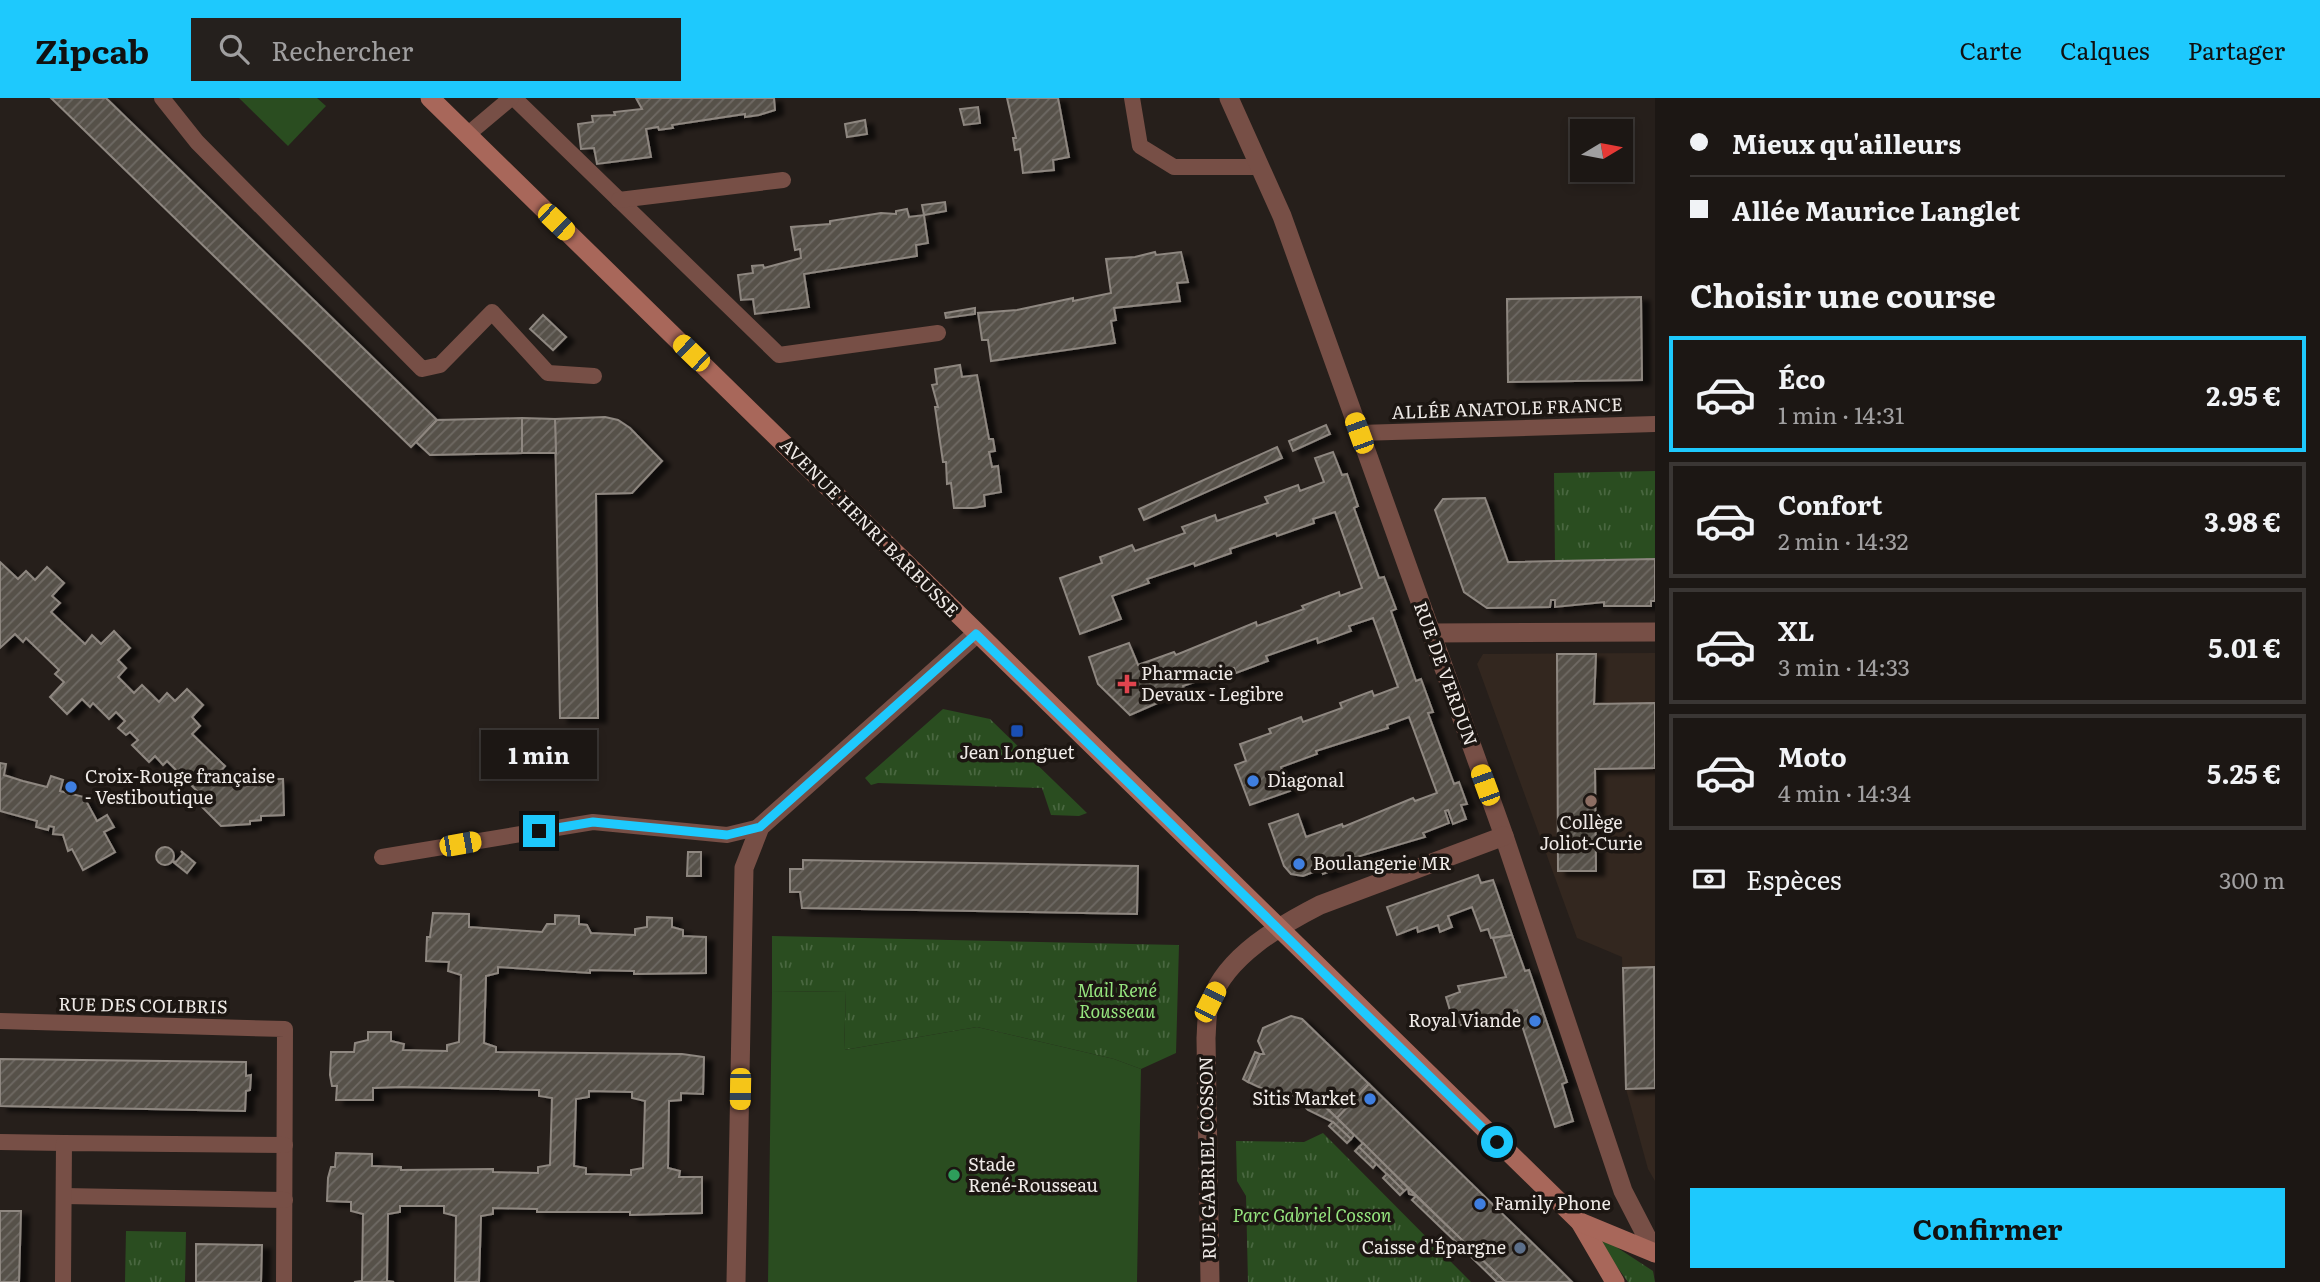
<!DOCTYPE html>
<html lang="fr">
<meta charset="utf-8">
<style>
body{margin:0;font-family:Literata,serif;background:#25201d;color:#f1f3f6;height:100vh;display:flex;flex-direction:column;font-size:26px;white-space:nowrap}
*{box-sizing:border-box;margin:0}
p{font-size:23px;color:#a09fa0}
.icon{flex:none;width:38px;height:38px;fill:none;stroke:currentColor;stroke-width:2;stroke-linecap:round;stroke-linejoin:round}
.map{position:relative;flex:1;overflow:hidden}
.details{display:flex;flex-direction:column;background:#1c1714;width:665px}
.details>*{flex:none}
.banner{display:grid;align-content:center;height:154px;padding:0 35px;background:#1c1714}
.needle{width:46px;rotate:80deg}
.buttons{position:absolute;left:1570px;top:21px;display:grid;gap:14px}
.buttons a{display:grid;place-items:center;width:63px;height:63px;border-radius:0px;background:#1c1714;box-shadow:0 4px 10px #0003,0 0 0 2px #3a3634;font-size:35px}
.end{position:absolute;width:32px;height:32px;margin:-16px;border:9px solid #1ec9fd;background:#111;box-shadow:0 0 0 4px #111}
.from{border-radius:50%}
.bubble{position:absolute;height:49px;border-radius:0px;background:#1c1714;box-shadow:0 4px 10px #0003,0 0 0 2px #3a3634;font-size:23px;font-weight:700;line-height:49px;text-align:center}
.car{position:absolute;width:21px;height:42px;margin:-21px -10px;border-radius:9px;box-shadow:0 0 5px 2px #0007;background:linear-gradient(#f5c518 24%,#345 0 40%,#f5c518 0 76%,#345 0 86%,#f5c518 0)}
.banner b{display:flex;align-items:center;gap:24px;height:66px;font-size:26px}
.banner b+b{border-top:2px solid #3a3634}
.banner i{width:18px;height:18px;background:#f1f3f6}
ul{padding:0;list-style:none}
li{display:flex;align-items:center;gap:21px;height:116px;margin:0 14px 10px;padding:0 21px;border:4px solid #3a3634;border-radius:0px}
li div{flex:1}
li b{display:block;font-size:26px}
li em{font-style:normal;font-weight:700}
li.active{border-color:#1ec9fd}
li>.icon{width:63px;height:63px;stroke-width:1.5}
h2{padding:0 35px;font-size:32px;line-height:84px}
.pay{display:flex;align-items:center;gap:18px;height:77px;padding:0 35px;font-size:26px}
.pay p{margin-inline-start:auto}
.cta{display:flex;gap:14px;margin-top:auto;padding:14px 35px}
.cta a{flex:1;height:80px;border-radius:0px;background:#1ec9fd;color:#111;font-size:28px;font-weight:700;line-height:80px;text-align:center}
header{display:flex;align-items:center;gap:42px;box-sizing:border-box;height:98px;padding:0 35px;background:#1ec9fd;color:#111}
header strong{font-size:33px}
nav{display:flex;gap:38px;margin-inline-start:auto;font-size:24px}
.search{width:490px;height:63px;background:#25201d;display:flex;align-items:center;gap:18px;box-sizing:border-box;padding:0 24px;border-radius:0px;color:#a09fa0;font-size:26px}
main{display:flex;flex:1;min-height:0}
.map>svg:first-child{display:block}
.built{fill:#33271f}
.grass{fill:url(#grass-tufts)}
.garden{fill:#2a4d20}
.building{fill:url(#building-hatch);stroke:#8e8780;stroke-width:2;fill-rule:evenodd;filter:url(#shadow)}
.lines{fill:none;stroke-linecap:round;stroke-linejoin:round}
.service{stroke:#774f46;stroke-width:16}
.minor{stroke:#774f46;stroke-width:19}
.secondary{stroke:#a8675a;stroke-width:19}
.route{stroke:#1ec9fd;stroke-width:9}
.health-dot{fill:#e0444e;stroke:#1c1612;stroke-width:2.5}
.transit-dot{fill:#1a4fb4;stroke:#1c1612;stroke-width:2.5}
.shop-dot{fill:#3f7fe0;stroke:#1c1612;stroke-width:2.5}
.education-dot{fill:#8d6e63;stroke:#1c1612;stroke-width:2.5}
.leisure-dot{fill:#2e9e5b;stroke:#1c1612;stroke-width:2.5}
.service-dot{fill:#5c6f8a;stroke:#1c1612;stroke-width:2.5}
.labels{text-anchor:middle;stroke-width:7;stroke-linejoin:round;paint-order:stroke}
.street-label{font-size:18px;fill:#efeae7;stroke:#1c1612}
.poi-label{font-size:18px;fill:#efeae7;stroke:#1c1612;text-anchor:start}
.park-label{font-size:18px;font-style:italic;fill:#95e47e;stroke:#1c1612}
</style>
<header>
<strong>Zipcab</strong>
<div class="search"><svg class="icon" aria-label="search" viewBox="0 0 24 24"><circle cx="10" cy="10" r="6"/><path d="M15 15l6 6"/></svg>Rechercher</div>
<nav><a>Carte</a><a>Calques</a><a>Partager</a></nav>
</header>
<main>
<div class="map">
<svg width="1655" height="1184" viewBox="0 0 1655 1184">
<defs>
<pattern id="grass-tufts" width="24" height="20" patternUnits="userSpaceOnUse" patternTransform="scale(1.75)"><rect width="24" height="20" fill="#2a4d20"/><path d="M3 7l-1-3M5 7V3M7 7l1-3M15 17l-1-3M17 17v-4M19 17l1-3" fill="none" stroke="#496740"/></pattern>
<pattern id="building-hatch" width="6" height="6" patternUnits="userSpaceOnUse" patternTransform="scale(1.75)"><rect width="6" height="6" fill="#57514a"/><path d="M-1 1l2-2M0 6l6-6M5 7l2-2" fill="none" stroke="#6f6a64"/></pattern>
<filter id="shadow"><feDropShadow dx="8" dy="4.5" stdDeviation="2" flood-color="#0009"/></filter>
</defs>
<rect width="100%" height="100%" fill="#261f1b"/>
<path class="built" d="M 1655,555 L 1655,1083 L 1648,1071 L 1626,991 L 1622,859 L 1577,840 L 1477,566 L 1483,556 Z"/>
<g class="grass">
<path d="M 1655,373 L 1655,461 L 1555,463 L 1554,375 Z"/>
<path d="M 943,611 L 990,621 L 1087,715 L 1079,718 L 1051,717 L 1042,690 L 878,685 L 871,687 L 865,680 Z"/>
<path d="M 772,838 L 1179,847 L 1176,955 L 1141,971 L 1114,961 L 977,929 L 844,952 L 846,893 L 772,894 Z"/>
<path d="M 1323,1035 L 1471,1184 L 1248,1184 L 1246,1098 L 1237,1083 L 1236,1043 L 1304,1044 Z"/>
<path d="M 126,1133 L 186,1134 L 185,1184 L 125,1184 Z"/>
<path d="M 1604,1141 L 1653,1173 L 1655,1184 L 1628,1184 L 1599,1144 Z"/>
</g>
<g class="garden">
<path d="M 239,0 L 317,0 L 326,8 L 288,48 Z"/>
<path d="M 846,893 L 844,952 L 977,929 L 1114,961 L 1141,971 L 1137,1184 L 768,1184 L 772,894 Z"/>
</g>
<g class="building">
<path d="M 51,0 L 106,0 L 437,322 L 411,349 Z"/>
<path d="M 636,0 L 774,0 L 775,12 L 759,17 L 745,19 L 745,16 L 672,27 L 673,30 L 659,32 L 658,29 L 646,31 L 651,59 L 597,66 L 594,50 L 581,51 L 578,26 L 593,24 L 592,18 L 615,17 L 614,14 L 642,11 Z"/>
<path d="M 1007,0 L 1058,0 L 1069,59 L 1053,62 L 1054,72 L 1023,75 L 1020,51 L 1015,52 L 1013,40 L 1016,40 Z"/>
<path d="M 978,9 L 980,25 L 964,27 L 960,11 Z"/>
<path d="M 865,22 L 867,36 L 847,39 L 845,26 Z"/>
<path d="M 945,104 L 946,113 L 924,117 L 922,107 Z"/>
<path d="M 907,111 L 909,119 L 924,117 L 928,145 L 916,147 L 917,158 L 804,176 L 809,209 L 755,216 L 753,201 L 741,202 L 738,177 L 753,175 L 752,168 L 763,167 L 764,170 L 801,160 L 800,151 L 795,152 L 791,129 L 830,126 L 830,123 L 881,115 L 896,116 L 896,113 Z"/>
<path d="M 1155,154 L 1156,157 L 1181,154 L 1188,184 L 1177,185 L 1180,203 L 1114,210 L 1116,222 L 1111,223 L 1115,245 L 991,263 L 988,242 L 982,242 L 978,215 L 1017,212 L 1073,200 L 1073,203 L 1111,195 L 1106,161 L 1135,159 Z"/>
<path d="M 1641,199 L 1642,282 L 1508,284 L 1507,201 Z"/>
<path d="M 975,210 L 975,216 L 946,220 L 945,215 Z"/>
<path d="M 543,217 L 566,239 L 553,252 L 530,231 Z"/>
<path d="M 960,267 L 962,279 L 977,277 L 989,341 L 993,341 L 995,353 L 989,354 L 992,369 L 998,368 L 1001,394 L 984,397 L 985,408 L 973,410 L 954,410 L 951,385 L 947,386 L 946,364 L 943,364 L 935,309 L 938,309 L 932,287 L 937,286 L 935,271 Z"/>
<path d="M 605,319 L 618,322 L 630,330 L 662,363 L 632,395 L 596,396 L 598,620 L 560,620 L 555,321 Z"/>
<path d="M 522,320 L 555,321 L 556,355 L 522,355 Z"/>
<path d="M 522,320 L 522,355 L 430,357 L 416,344 L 437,322 Z"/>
<path d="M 1326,327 L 1330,336 L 1293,353 L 1289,343 Z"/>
<path d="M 1277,349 L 1282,360 L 1144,422 L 1139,411 Z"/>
<path d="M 1333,354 L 1342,377 L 1347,376 L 1358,408 L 1354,410 L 1379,480 L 1384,479 L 1396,511 L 1391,513 L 1416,583 L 1421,581 L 1433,614 L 1428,615 L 1454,686 L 1459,684 L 1467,706 L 1461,707 L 1466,721 L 1453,726 L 1448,712 L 1445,713 L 1449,725 L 1423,735 L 1425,739 L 1353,760 L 1355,764 L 1323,776 L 1321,771 L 1303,778 L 1291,776 L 1284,768 L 1269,726 L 1298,716 L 1306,739 L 1342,726 L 1343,729 L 1413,700 L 1415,703 L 1437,695 L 1409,619 L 1387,627 L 1388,630 L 1316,653 L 1317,656 L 1281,669 L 1290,693 L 1250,707 L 1235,667 L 1246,663 L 1240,646 L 1271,635 L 1269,631 L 1301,619 L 1303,624 L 1342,610 L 1340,605 L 1372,593 L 1374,598 L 1398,589 L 1373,520 L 1349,528 L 1351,533 L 1318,545 L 1317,540 L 1266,558 L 1268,563 L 1236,575 L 1234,570 L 1183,588 L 1185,593 L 1130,617 L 1098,586 L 1089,559 L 1129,545 L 1138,567 L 1174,554 L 1176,557 L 1256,524 L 1257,528 L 1304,511 L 1302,508 L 1339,494 L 1340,498 L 1362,490 L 1335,414 L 1313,421 L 1314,425 L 1277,438 L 1276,435 L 1230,451 L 1231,455 L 1195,468 L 1194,465 L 1147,481 L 1149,485 L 1112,498 L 1121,521 L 1080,536 L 1060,480 L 1102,465 L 1100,459 L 1132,447 L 1135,453 L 1185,435 L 1182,429 L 1215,417 L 1217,423 L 1268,405 L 1265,399 L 1298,387 L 1300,393 L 1324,384 L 1315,360 Z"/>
<path d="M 1485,400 L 1508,464 L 1655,461 L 1655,503 L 1651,503 L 1651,508 L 1604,508 L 1604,504 L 1555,509 L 1555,502 L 1551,502 L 1550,509 L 1487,510 L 1464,494 L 1435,412 L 1443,401 Z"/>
<path d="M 0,464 L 18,481 L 26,473 L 35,482 L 47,469 L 64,485 L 52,498 L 60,505 L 51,514 L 85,546 L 92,537 L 101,546 L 114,533 L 130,550 L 118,562 L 126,570 L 118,579 L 134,595 L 142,587 L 159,604 L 167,595 L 175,603 L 187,591 L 203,607 L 192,619 L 200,628 L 192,636 L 225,668 L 221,673 L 233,683 L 236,678 L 243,679 L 244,687 L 249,688 L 259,688 L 259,681 L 283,681 L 284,717 L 261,718 L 261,722 L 250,723 L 250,726 L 221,728 L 201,708 L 204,706 L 196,698 L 199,695 L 167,663 L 163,667 L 155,658 L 149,664 L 132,647 L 138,642 L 130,634 L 126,637 L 118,630 L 125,623 L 116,614 L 109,621 L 93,605 L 90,609 L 82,601 L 67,616 L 50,599 L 64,584 L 55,576 L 59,572 L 26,540 L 23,544 L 15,536 L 0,550 Z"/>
<path d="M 1557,556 L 1596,556 L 1594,606 L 1655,605 L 1655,670 L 1595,671 L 1596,773 L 1558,773 Z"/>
<path d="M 0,665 L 6,666 L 4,677 L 23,683 L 47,689 L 51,678 L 63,682 L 60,693 L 84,699 L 97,723 L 107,717 L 114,729 L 104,734 L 115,754 L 83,772 L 72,751 L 68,753 L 63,737 L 53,736 L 54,729 L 49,728 L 48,732 L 36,729 L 37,723 L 0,713 Z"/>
<circle cx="165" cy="758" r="9"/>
<path d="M 181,753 L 195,765 L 187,775 L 172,763 L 176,764 L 183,756 Z"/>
<path d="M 688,754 L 701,754 L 701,778 L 687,778 Z"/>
<path d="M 803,762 L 1138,768 L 1137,816 L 802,810 L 800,794 L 790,794 L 790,771 L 803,771 Z"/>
<path d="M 1478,777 L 1481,785 L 1493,782 L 1512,837 L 1491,840 L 1488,831 L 1481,833 L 1472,809 L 1448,818 L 1452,829 L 1440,834 L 1438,827 L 1418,834 L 1417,829 L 1397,837 L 1387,809 Z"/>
<path d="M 433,815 L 469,816 L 469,829 L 542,834 L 547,826 L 555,826 L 555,817 L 579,818 L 579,826 L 587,827 L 591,835 L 635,837 L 635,831 L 647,829 L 647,819 L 672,820 L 672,829 L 683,832 L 683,838 L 706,839 L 706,875 L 634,876 L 634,873 L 590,872 L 590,875 L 498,869 L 498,875 L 486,878 L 484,945 L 496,949 L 496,954 L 682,956 L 704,959 L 703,996 L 681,995 L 681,1002 L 669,1003 L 668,1070 L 680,1073 L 679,1079 L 702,1079 L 702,1115 L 630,1117 L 630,1114 L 537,1114 L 537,1111 L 493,1110 L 493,1116 L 481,1118 L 479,1184 L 455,1184 L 456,1118 L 444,1115 L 444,1108 L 400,1108 L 400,1114 L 388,1116 L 387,1183 L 394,1184 L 354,1184 L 362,1183 L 363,1116 L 351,1113 L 351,1104 L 327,1103 L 328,1080 L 331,1069 L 335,1069 L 336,1055 L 372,1056 L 372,1068 L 401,1069 L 401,1072 L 493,1071 L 493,1074 L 538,1075 L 538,1069 L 550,1067 L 552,1000 L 539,998 L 539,992 L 403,989 L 373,990 L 373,1002 L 336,1002 L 337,988 L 332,988 L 330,977 L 331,954 L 354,954 L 355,945 L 368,942 L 368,934 L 391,934 L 391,943 L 404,946 L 403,952 L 447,953 L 447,947 L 459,944 L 461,877 L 448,873 L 449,864 L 426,863 L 427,839 L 430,839 ZM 589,993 L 632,994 L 632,1000 L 645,1003 L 643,1070 L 631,1072 L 631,1077 L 586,1076 L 586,1070 L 574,1068 L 576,1001 L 589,999 Z"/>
<path d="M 1512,837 L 1525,873 L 1529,872 L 1567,984 L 1562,986 L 1573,1023 L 1555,1029 L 1517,912 L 1470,928 L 1469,924 L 1455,929 L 1446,899 L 1460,894 L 1458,888 L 1506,879 L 1493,840 Z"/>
<path d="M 1654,869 L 1655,990 L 1626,991 L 1623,870 Z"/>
<path d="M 1291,918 L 1302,921 L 1369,986 L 1337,1020 L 1310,994 L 1300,1004 L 1291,995 L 1285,1001 L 1248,984 L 1260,956 L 1264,956 L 1258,943 L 1263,930 Z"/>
<path d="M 1255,954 L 1260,956 L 1248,984 L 1243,981 Z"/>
<path d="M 0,961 L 246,964 L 246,978 L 251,977 L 250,992 L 246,993 L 245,1013 L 0,1008 Z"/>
<path d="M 1369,986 L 1556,1168 L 1572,1184 L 1505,1184 L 1337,1020 Z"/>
<path d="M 1310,994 L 1354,1037 L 1351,1041 L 1333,1024 L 1308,1012 L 1300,1004 Z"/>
<path d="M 1333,1024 L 1351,1041 L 1347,1045 L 1329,1028 Z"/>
<path d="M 1363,1045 L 1416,1098 L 1409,1096 L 1408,1090 L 1404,1093 L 1359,1049 Z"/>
<path d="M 1359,1049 L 1376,1066 L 1373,1070 L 1355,1053 Z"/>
<path d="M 1387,1076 L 1404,1093 L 1400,1097 L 1383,1080 Z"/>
<path d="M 1416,1098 L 1462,1142 L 1458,1146 L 1412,1102 Z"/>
<path d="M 0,1113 L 21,1113 L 19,1184 L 0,1184 Z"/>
<path d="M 196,1146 L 262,1147 L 261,1184 L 196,1184 Z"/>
<path d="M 1470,1150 L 1505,1184 L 1497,1184 L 1466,1154 Z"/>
</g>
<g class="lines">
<g class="service">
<path d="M 162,0 L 197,44 L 422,271 L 440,267 L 492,214 L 548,275 L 594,278"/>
<path d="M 514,0 L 779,257 L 938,235"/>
<path d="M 1132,0 L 1140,48 L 1174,69 L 1260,69"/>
<path d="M 467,37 L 511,0"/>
<path d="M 619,102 L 783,82"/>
<path d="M 1359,335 L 1655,326"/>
<path d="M 382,759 L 593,724 L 727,737 L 760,729"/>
<path d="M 0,923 L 285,931 L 284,1184"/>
<path d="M 0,1044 L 64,1045"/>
<path d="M 64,1098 L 285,1102"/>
<path d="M 63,1184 L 64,1045 L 285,1047"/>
</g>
<g class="minor">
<path d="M 1229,0 L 1282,118 L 1504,738 L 1623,1093 L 1655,1155"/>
<path d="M 1430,535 L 1655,534"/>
<path d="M 736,1184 L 744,770 L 760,729 L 976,536"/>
<path d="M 1210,1184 L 1206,940 C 1207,928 1206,913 1211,902 C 1227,858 1279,828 1320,807 L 1504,738"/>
</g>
<g class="secondary">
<path d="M 430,0 L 1580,1124 L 1615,1184"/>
<path d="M 1580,1124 L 1655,1155"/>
</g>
</g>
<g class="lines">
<path class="route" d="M 539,733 L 593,724 L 727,737 L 760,729 L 976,536 L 1497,1044"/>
</g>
<path class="health-dot" d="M1123.5 575.5h7v7h7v7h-7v7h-7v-7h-7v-7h7z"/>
<rect class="transit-dot" x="1010" y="626" width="14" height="14" rx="3.5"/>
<g class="shop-dot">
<circle cx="1253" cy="683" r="7"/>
<circle cx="71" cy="689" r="7"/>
<circle cx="1299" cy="766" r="7"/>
<circle cx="1535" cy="923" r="7"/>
<circle cx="1370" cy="1001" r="7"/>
<circle cx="1480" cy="1106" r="7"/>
</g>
<circle class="education-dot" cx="1591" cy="703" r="7"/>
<circle class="leisure-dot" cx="954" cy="1077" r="7"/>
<circle class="service-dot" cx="1520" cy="1150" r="7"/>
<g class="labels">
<g class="street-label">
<text transform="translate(1507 311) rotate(-2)" y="6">ALLÉE ANATOLE FRANCE</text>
<text transform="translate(869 430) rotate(45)" y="6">AVENUE HENRI BARBUSSE</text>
<text transform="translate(1445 576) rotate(70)" y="6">RUE DE VERDUN</text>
<text transform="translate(143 908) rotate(1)" y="6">RUE DES COLIBRIS</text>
<text transform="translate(1208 1060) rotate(-91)" y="6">RUE GABRIEL COSSON</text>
</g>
<g class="poi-label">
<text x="1141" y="582">Pharmacie<tspan x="1141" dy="21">Devaux - Legibre</tspan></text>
<text x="1017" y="661" text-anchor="middle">Jean Longuet</text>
<text x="85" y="685">Croix-Rouge française<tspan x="85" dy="21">- Vestiboutique</tspan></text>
<text x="1267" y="689">Diagonal</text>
<text x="1591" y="731" text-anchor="middle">Collège<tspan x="1591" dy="21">Joliot-Curie</tspan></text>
<text x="1313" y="772">Boulangerie MR</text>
<text x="1521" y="929" text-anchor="end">Royal Viande</text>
<text x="1356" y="1007" text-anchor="end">Sitis Market</text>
<text x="968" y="1073">Stade<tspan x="968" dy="21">René-Rousseau</tspan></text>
<text x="1494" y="1112">Family Phone</text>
<text x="1506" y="1156" text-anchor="end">Caisse d'Épargne</text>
</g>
<g class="park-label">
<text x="1117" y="899">Mail René<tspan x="1117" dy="21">Rousseau</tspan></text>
<text x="1312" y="1124">Parc Gabriel Cosson</text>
</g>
</g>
</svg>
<div class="buttons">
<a><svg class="needle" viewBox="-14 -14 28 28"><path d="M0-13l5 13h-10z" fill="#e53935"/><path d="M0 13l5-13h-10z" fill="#a09fa0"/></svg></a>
</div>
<i class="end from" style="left:1497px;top:1044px"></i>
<i class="end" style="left:539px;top:733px"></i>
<div class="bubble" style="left:481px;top:632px;width:116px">1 min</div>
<i class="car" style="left:556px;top:124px;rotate:134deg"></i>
<i class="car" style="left:691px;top:255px;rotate:314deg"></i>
<i class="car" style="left:1359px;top:335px;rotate:340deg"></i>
<i class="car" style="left:1485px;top:687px;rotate:340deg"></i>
<i class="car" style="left:460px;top:746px;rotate:80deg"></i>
<i class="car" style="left:1210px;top:904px;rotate:27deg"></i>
<i class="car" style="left:740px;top:991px;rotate:181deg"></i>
</div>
<section class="details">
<div class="banner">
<b><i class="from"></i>Mieux qu'ailleurs</b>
<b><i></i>Allée Maurice Langlet</b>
</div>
<h2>Choisir une course</h2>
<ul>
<li class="active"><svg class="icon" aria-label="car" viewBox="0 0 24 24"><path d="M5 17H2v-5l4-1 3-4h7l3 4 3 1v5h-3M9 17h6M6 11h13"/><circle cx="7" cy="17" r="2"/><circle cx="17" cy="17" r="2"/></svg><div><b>Éco</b><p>1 min · 14:31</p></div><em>2.95 €</em></li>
<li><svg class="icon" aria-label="car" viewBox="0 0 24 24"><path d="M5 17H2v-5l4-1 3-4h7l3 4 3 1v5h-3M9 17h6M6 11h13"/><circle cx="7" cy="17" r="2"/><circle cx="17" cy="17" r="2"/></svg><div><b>Confort</b><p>2 min · 14:32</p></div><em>3.98 €</em></li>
<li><svg class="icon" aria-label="car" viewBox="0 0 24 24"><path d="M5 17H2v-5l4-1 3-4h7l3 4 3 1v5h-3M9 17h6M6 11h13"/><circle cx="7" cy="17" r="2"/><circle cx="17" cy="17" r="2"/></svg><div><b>XL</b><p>3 min · 14:33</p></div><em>5.01 €</em></li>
<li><svg class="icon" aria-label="car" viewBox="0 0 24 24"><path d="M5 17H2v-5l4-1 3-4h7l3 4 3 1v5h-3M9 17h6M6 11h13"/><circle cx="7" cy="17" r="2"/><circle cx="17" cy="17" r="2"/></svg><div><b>Moto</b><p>4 min · 14:34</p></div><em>5.25 €</em></li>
</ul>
<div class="pay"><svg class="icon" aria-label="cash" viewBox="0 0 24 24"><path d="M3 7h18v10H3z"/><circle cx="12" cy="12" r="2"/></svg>Espèces<p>300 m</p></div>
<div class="cta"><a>Confirmer</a></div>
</section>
</main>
